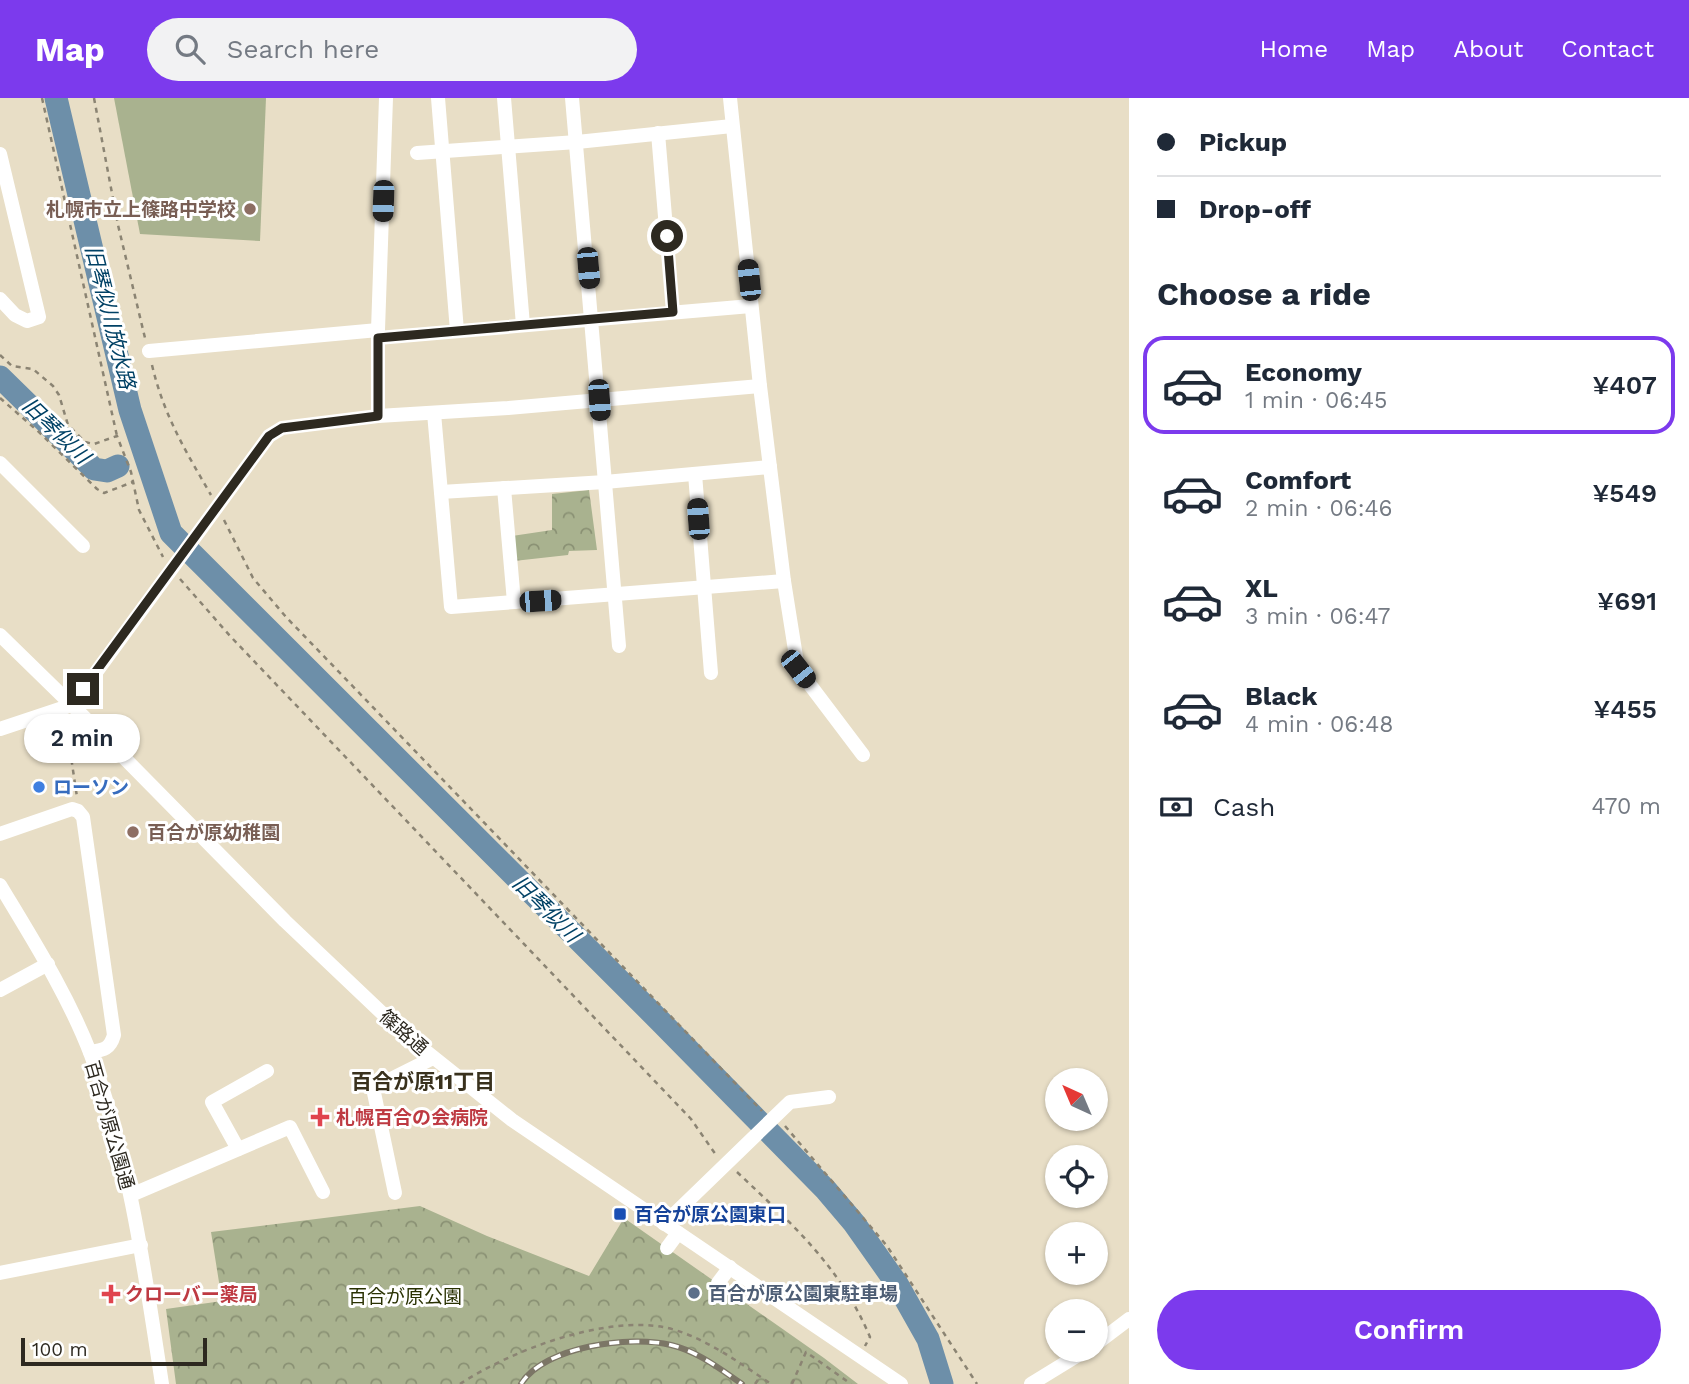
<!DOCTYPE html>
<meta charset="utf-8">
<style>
body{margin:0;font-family:"Work Sans","Noto Sans JP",sans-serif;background:#f2f2f3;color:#1f2937;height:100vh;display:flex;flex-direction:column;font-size:26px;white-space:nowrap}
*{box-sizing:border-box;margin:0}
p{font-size:23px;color:#747a83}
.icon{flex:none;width:38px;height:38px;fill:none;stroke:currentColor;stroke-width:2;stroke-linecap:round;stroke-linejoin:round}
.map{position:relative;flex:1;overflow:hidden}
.side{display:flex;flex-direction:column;background:#fff;width:560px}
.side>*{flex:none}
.guide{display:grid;align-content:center;height:154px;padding:0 28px;background:#fff}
.needle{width:46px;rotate:316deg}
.fabs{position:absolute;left:1045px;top:970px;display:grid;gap:14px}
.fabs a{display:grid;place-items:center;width:63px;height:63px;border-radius:50%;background:#fff;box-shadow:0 2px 5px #0004;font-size:35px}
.scale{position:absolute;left:21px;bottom:18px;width:186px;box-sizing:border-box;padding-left:7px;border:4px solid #2d2920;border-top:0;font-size:19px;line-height:24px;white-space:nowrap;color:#2d2920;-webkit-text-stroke:5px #fff;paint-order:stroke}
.end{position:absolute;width:32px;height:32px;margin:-16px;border:9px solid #2d2920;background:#fff;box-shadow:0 0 0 4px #fff}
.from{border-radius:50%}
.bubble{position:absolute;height:49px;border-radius:24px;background:#fff;box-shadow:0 2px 5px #0004;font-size:23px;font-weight:600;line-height:49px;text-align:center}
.car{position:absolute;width:21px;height:42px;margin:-21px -10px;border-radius:9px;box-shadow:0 0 5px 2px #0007;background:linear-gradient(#222 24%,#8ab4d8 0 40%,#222 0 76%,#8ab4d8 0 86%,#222 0)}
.guide b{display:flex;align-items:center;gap:24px;height:66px;font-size:26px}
.guide b+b{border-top:2px solid #e0e1e3}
.guide i{width:18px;height:18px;background:#1f2937}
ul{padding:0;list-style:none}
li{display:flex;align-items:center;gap:21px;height:98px;margin:0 14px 10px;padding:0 14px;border:4px solid transparent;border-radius:21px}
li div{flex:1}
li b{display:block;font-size:26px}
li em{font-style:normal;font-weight:600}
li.selected{border-color:#7c3aed}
li>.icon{width:63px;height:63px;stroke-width:1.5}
h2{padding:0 28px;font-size:32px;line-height:84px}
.pay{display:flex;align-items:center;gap:18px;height:77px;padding:0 28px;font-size:26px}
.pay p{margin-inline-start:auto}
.button{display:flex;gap:14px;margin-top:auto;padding:14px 28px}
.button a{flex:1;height:80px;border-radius:42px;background:#7c3aed;color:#fff;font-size:28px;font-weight:600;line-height:80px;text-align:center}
header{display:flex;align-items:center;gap:42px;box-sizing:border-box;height:98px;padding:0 35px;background:#7c3aed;color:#fff}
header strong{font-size:33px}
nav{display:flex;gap:38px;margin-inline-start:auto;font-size:24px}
.search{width:490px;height:63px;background:#f2f2f3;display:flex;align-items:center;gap:18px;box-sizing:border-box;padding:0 24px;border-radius:38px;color:#747a83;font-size:26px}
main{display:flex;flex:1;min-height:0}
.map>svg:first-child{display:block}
.grass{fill:#a9b28f}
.park{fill:url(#park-crowns)}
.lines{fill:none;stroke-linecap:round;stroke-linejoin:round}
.river{stroke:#6d8fa9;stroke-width:23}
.path{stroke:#8b8473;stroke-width:2.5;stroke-dasharray:5 5;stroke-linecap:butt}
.minor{stroke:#fff;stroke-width:14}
.rail-casing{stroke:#7c7666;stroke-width:6}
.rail{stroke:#fff;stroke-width:3.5;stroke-dasharray:10;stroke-linecap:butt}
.route{stroke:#2d2920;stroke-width:9}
.education-dot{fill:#8d6e63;stroke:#fff;stroke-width:2.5}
.shop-dot{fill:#3f7fe0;stroke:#fff;stroke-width:2.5}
.health-dot{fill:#e0444e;stroke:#fff;stroke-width:2.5}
.transit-dot{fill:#1a4fb4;stroke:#fff;stroke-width:2.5}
.service-dot{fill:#5c6f8a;stroke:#fff;stroke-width:2.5}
.labels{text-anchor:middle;stroke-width:6;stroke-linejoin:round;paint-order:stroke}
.education-label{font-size:19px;font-weight:bold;fill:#785e54;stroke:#fff;text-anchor:end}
.shop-label{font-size:19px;font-weight:bold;fill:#366cbe;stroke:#fff;text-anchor:start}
.street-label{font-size:19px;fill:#2d2920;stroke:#fff}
.health-label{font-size:19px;font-weight:bold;fill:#be3a42;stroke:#fff;text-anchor:start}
.transit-label{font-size:19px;font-weight:bold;fill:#164399;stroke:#fff;text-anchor:start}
.service-label{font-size:19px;font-weight:bold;fill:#4e5e75;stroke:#fff;text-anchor:start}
.park-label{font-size:19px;fill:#293102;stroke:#fff}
.water-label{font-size:21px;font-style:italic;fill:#004165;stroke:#fff}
.neighbourhood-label{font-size:21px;font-weight:bold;fill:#39311d;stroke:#fff}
</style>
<header>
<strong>Map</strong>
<div class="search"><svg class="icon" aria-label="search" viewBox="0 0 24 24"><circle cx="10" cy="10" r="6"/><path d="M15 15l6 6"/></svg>Search here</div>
<nav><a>Home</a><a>Map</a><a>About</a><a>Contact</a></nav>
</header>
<main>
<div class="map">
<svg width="1129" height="1286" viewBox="0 0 1129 1286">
<defs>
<pattern id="park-crowns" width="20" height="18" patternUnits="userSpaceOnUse" patternTransform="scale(1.75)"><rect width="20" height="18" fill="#a9b28f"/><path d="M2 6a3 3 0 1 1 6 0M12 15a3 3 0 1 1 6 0" fill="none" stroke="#8a9174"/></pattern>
</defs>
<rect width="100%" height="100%" fill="#e8dec6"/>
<path class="grass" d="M 114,0 L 266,0 L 260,143 L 140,136 Z"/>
<g class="park">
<path d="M 589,392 L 597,452 L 569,453 L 568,457 L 514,463 L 512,438 L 552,432 L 552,396 Z"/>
<path d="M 420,1108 L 487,1138 L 589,1178 L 624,1120 L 824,1260 L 858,1286 L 176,1286 L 166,1211 L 222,1203 L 211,1134 Z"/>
</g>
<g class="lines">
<g class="river">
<path d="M 56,0 L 130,312 L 171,435 L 662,925 L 826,1092 L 854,1125 L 897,1186 L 928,1241 L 942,1286"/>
<path d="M 0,279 L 94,371 L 107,373 L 118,368"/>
</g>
<g class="path">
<path d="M 42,0 L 117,338"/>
<path d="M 94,0 L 118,127 L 145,240"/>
<path d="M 0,257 L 12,268 L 33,271 L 53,288 L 59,297 L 68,327 L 85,344 L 94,346 L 117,338 L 131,374 L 139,412 L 163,459"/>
<path d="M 152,267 C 164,318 185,352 211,397"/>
<path d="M 0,300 L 40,335 L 97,391 L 104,395 L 133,384"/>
<path d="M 224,422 L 253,480 L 286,519 L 762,1013"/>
<path d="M 180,481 L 231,539 L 691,1021 L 716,1057"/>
<path d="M 67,632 L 77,699"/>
<path d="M 785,1028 L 887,1148 L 977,1286"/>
<path d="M 737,1074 C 792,1126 840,1168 870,1239 L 865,1248"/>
<path d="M 460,1286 C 510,1253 602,1218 663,1229 C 700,1236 740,1265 771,1286"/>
<path d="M 755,1286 L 760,1279"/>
<path d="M 792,1286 L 806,1254 L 851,1286"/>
</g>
<g class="minor">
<path d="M 438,0 L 457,233"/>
<path d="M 504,0 L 523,227"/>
<path d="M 572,0 L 619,548"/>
<path d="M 730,0 L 760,288 L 784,483 L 798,571 L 863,657"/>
<path d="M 658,35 L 673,214"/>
<path d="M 417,55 L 577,44 L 732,28"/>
<path d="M 0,56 L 39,219 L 27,223 L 15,217 L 0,201"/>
<path d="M 378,240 L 751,208"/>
<path d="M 149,253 L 378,232"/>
<path d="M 434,315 L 451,509 L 784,483"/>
<path d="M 378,318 L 378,232 L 386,0"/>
<path d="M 0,365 L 83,448"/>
<path d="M 695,376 L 711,575"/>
<path d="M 504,390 L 514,504"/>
<path d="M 441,394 L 605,384 L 770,369"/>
<path d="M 0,537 L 84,619 L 285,823 L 403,935 L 512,1022 L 901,1286"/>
<path d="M 0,631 L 72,607 L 269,338 L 282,330 L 378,318 L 508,310 L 760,288"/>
<path d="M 0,736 L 72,711 L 78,713 L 83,719 L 114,937 C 110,951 104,952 90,954"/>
<path d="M 0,787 C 33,842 68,897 91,957 C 130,1063 145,1175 162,1286"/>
<path d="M 0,892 L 48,866"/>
<path d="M 238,1051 L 212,1004 L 267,973"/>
<path d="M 395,1095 L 373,990 L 433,960"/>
<path d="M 131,1097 L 290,1029 L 323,1094"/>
<path d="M 664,1126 L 790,1004 L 829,999"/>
<path d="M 667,1150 L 678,1135"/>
<path d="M 0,1175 L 141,1147"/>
<path d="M 718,1185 L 730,1169"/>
<path d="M 1096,1246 L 1129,1221"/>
<path d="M 1031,1286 L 1088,1251"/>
</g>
<defs>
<path id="rail" d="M 521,1286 C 544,1248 631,1237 671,1247 C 697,1253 720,1271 742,1286"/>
</defs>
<use href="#rail" class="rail-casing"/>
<use href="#rail" class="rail"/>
</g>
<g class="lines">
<path class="route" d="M 83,591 L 269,338 L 282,330 L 378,318 L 378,240 L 673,214 L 667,138"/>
</g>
<g class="education-dot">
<circle cx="250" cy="111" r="7"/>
<circle cx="133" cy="734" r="7"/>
</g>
<circle class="shop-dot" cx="39" cy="689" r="7"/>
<g class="health-dot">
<path d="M316.5 1008.5h7v7h7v7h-7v7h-7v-7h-7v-7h7z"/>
<path d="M107.5 1185.5h7v7h7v7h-7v7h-7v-7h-7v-7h7z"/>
</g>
<rect class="transit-dot" x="613" y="1109" width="14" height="14" rx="3.5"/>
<circle class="service-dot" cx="694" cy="1195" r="7"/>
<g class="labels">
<g class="education-label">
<text x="236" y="118">札幌市立上篠路中学校</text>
<text x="147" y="741" text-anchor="start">百合が原幼稚園</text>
</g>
<g class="shop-label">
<text x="53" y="696">ローソン</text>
</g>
<g class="street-label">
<text transform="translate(404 934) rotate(41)" y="7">篠路通</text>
<text transform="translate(110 1027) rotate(74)" y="7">百合が原公園通</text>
</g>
<g class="health-label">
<text x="336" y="1026">札幌百合の会病院</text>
<text x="125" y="1203">クローバー薬局</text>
</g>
<g class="transit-label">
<text x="634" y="1123">百合が原公園東口</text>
</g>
<g class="service-label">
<text x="708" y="1202">百合が原公園東駐車場</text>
</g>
<g class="park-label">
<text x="405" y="1205">百合が原公園</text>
</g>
<g class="water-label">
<text transform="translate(110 219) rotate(76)" y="7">旧琴似川放水路</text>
<text transform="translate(56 333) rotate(44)" y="7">旧琴似川</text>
<text transform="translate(546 811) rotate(45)" y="7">旧琴似川</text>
</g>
<g class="neighbourhood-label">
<text x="423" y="991">百合が原11丁目</text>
</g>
</g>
</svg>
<div class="fabs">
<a><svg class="needle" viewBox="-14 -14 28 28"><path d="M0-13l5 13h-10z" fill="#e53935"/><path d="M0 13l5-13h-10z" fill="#747a83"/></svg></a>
<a><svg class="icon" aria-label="locate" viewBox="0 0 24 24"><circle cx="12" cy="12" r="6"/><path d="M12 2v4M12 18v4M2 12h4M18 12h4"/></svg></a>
<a>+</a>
<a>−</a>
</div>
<div class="scale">100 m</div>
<i class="end from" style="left:667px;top:138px"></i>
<i class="end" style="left:83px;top:591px"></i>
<div class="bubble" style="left:24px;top:616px;width:116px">2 min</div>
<i class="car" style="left:383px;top:103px;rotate:182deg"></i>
<i class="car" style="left:588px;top:170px;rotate:175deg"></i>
<i class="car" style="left:749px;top:182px;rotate:354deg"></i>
<i class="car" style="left:599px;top:302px;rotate:176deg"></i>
<i class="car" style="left:698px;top:421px;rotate:356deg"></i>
<i class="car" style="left:540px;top:503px;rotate:86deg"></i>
<i class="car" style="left:798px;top:571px;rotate:142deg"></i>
</div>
<section class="side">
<div class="guide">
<b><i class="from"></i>Pickup</b>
<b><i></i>Drop-off</b>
</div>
<h2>Choose a ride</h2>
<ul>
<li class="selected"><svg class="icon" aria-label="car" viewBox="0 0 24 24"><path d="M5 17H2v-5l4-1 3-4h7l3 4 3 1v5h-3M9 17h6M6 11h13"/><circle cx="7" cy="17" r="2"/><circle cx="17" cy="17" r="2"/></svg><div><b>Economy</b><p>1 min · 06:45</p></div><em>¥407</em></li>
<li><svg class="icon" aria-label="car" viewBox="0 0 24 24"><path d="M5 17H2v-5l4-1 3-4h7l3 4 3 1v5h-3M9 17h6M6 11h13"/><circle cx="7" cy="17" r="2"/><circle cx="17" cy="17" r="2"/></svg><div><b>Comfort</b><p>2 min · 06:46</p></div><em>¥549</em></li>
<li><svg class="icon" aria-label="car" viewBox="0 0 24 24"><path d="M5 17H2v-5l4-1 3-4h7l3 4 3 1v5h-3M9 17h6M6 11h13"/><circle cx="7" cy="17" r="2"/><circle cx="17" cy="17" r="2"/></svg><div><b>XL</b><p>3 min · 06:47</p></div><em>¥691</em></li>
<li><svg class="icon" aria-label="car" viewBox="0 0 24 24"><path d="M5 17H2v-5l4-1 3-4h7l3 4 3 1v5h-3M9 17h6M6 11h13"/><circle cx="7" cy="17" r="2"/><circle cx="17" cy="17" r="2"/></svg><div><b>Black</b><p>4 min · 06:48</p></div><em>¥455</em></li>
</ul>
<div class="pay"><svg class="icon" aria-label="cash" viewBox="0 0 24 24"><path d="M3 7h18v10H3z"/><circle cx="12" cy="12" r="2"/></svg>Cash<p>470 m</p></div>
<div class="button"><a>Confirm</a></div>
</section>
</main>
